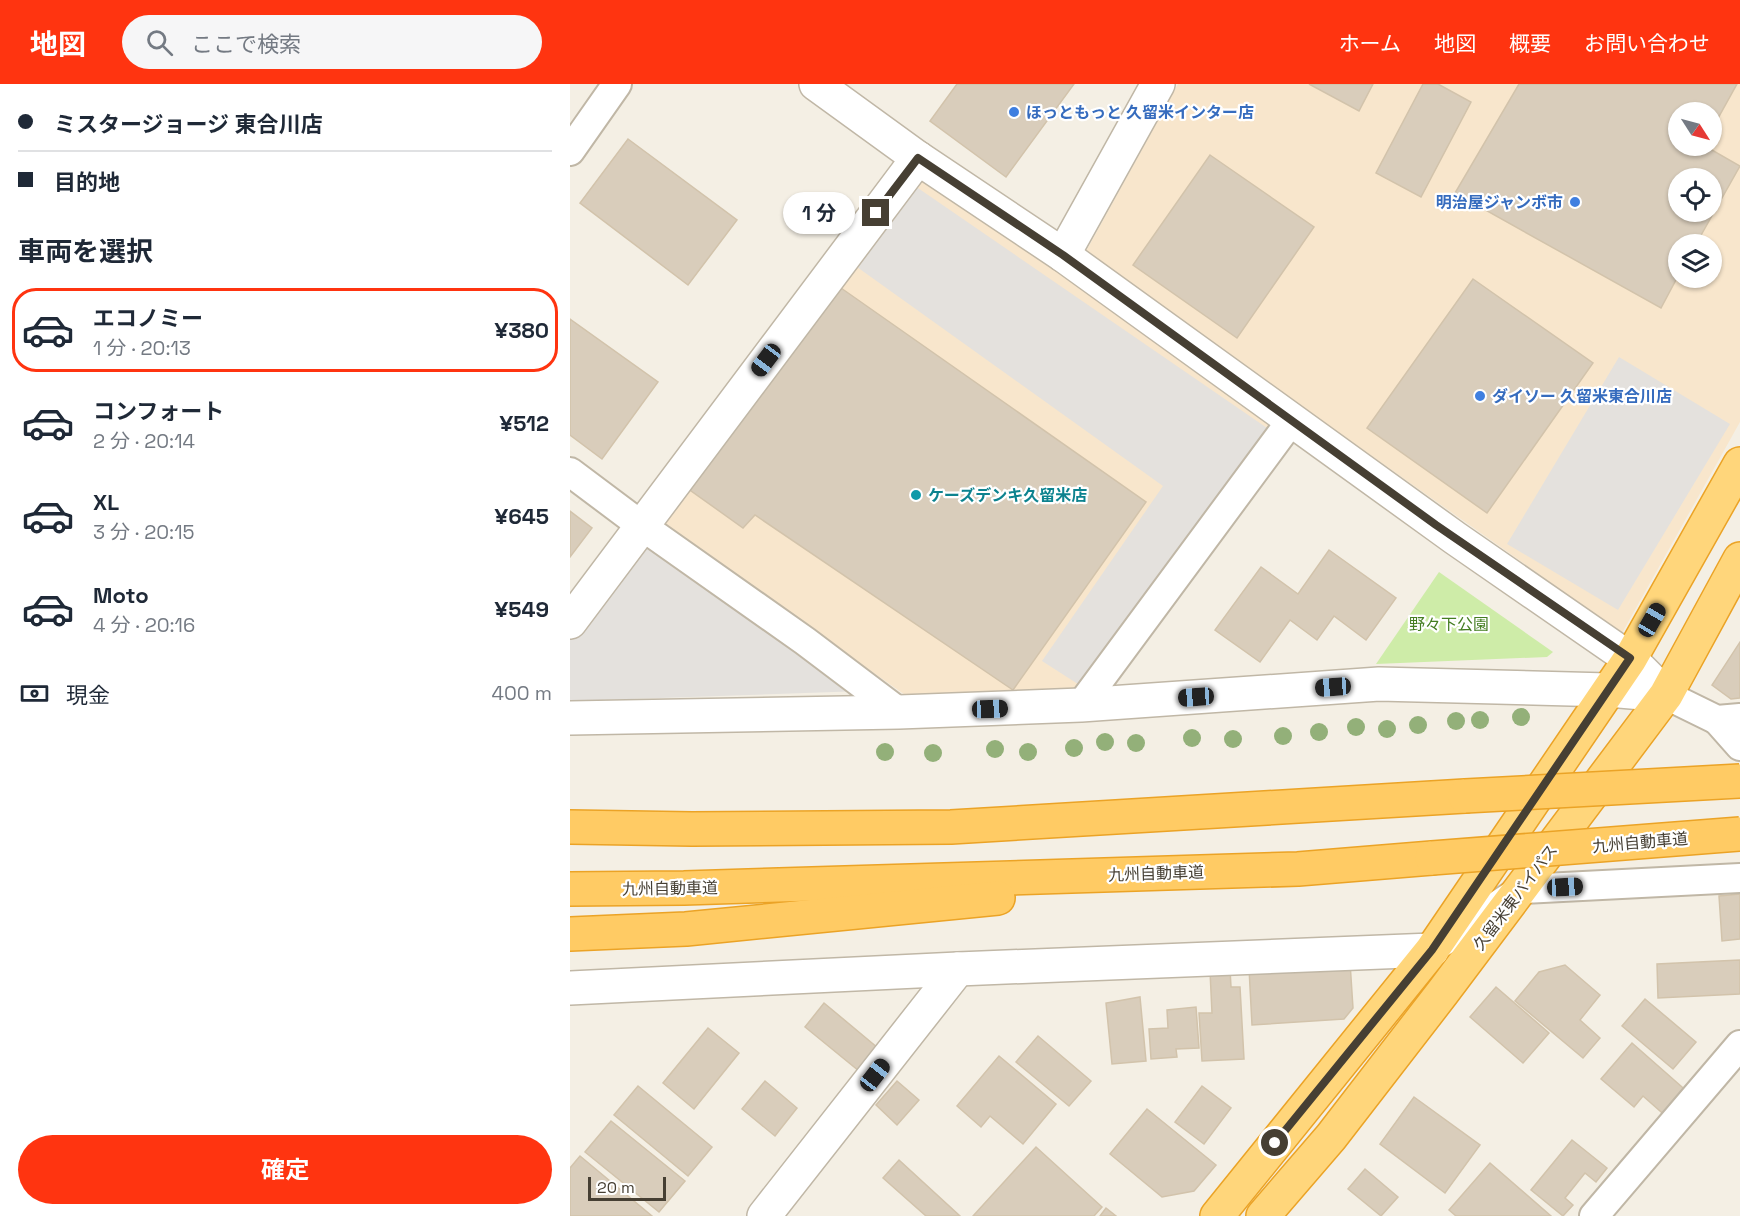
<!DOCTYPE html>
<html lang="ja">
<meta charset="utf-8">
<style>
body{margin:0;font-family:"Space Grotesk","Noto Sans JP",sans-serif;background:#f6f6f7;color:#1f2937;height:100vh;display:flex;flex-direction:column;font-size:22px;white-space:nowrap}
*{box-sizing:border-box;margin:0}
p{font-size:20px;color:#747a83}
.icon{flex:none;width:33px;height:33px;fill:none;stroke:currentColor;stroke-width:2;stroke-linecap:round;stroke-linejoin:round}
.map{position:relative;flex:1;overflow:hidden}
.panel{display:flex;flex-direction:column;background:#fff;width:570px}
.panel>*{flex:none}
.banner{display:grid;align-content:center;height:132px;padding:0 18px;background:#fff}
.needle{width:39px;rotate:126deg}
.buttons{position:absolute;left:1098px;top:18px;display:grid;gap:12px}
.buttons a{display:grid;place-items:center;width:54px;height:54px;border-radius:50%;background:#fff;box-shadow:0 2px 4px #0004;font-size:30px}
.scale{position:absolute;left:18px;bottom:15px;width:78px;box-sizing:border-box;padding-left:6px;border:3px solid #463f33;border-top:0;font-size:16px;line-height:21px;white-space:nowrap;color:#463f33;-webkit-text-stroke:4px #fff;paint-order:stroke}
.end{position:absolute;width:27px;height:27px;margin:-14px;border:8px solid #463f33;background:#fff;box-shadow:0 0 0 3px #fff}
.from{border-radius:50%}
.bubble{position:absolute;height:42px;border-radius:21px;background:#fff;box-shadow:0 2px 4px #0004;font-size:20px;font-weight:700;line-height:42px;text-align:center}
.car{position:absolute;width:18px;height:36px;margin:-18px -9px;border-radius:8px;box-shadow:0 0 4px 2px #0007;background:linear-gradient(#222 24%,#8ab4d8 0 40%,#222 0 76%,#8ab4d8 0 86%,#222 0)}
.banner b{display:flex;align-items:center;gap:21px;height:57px;font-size:22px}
.banner b+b{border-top:2px solid #e0e1e3}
.banner i{width:15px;height:15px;background:#1f2937}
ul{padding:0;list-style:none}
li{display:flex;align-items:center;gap:18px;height:84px;margin:0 12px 9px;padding:0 6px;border:3px solid transparent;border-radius:24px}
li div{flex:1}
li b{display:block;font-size:22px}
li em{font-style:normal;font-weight:700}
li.active{border-color:#ff3410}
li>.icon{width:54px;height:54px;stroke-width:1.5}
h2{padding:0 18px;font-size:27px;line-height:72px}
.pay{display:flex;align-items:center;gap:15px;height:66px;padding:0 18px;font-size:22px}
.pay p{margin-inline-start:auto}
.button{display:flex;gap:12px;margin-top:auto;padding:12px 18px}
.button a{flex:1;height:69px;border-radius:36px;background:#ff3410;color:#fff;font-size:24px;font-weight:700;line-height:69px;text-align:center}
header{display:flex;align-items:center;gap:36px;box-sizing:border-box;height:84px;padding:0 30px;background:#ff3410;color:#fff}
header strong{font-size:28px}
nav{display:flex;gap:33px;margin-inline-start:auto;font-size:21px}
.search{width:420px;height:54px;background:#f6f6f7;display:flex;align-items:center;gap:15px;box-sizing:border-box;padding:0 21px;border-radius:33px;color:#747a83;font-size:22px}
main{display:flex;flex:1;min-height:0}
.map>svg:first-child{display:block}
.commercial{fill:#f8e6cc;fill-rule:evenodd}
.green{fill:#ceeca8}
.parking{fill:#e4e1dd}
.building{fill:#d9cdbb;stroke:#d2c3ab;stroke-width:1.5;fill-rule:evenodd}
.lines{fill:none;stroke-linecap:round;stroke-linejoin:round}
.minor-casing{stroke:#c0b7a6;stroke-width:32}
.tertiary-casing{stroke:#c0b7a6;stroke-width:36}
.trunk-casing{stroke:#eba326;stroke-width:36}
.motorway-casing{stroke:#eba326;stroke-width:36}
.minor{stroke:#fff;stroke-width:28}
.tertiary{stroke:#fff;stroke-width:33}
.trunk{stroke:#ffd67b;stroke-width:33}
.motorway{stroke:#ffcb64;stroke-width:33}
.motorway-bridge-casing{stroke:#eba326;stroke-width:36;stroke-linecap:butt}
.motorway-bridge{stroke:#ffcb64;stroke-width:33}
.tree{fill:#93b079}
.route{stroke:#463f33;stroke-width:8}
.shop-dot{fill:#3f7fe0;stroke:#fff;stroke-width:2}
.culture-dot{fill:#0f9aa8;stroke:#fff;stroke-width:2}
.labels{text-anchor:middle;stroke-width:4.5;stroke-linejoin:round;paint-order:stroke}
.shop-label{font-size:16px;font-weight:bold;fill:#366cbe;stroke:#fff;text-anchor:start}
.culture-label{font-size:16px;font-weight:bold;fill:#0d838f;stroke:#fff;text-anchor:start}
.park-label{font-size:16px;fill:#447d21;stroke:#fff}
.street-label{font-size:16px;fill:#463f33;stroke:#fff}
</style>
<header>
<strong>地図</strong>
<div class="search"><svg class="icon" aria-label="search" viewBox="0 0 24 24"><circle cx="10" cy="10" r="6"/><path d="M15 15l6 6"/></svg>ここで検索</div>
<nav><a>ホーム</a><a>地図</a><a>概要</a><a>お問い合わせ</a></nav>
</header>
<main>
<section class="panel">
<div class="banner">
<b><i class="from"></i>ミスタージョージ 東合川店</b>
<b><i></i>目的地</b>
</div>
<h2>車両を選択</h2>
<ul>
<li class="active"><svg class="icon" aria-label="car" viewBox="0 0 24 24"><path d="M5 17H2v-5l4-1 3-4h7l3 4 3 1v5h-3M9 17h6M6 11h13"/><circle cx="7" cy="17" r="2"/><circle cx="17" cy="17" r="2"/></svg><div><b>エコノミー</b><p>1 分 · 20:13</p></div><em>¥380</em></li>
<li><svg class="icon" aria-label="car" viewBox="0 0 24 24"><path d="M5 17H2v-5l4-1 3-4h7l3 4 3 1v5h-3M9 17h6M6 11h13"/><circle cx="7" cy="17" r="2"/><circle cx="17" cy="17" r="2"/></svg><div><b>コンフォート</b><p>2 分 · 20:14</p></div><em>¥512</em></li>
<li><svg class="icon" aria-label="car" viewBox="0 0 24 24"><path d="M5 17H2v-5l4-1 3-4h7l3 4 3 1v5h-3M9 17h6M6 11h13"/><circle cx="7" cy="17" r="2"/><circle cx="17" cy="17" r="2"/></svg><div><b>XL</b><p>3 分 · 20:15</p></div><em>¥645</em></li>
<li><svg class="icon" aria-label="car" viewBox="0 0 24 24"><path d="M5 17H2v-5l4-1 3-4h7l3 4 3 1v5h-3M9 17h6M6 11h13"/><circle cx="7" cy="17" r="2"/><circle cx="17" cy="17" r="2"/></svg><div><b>Moto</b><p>4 分 · 20:16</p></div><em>¥549</em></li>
</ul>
<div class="pay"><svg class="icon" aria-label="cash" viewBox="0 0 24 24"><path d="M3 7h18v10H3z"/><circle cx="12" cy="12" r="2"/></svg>現金<p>400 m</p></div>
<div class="button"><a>確定</a></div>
</section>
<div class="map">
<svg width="1170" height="1132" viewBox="0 0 1170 1132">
<rect width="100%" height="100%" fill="#f4efe4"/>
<g class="commercial">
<path d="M 608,0 L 1170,0 L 1170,338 L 1052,549 L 515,169 ZM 1108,28 L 1142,28 L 1142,62 L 1108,62 ZM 1108,94 L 1142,94 L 1142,128 L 1108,128 ZM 1108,160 L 1142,160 L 1142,194 L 1108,194 Z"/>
<path d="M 346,90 L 711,338 L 511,614 L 338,613 L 86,436 Z"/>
</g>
<path class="green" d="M 869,488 L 983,568 L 977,573 L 806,580 Z"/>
<g class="parking">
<path d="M 345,102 L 700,346 L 511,602 L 472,577 L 593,402 L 287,183 Z"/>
<path d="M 1049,273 L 1160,340 L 1048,526 L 937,460 Z"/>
<path d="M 74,454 L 293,607 L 0,617 L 0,554 Z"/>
</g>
<g class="building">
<path d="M 387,0 L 504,0 L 436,93 L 360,37 Z"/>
<path d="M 739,0 L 803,0 L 789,27 Z"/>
<path d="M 853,0 L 868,0 L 901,18 L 851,113 L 806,89 Z"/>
<path d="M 949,0 L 1167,0 L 1142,45 L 1142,28 L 1108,28 L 1108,62 L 1135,62 L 1170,82 L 1126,160 L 1108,160 L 1108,192 L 1091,224 L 885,109 ZM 1108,94 L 1142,94 L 1142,128 L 1108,128 Z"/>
<path d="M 58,55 L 167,136 L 118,201 L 10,119 Z"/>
<path d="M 640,71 L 744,143 L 667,254 L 563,181 Z"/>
<path d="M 903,195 L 1023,279 L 917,429 L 797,344 Z"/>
<path d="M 271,204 L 576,418 L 443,606 L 185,431 L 173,444 L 117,404 Z"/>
<path d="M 0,235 L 88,298 L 32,375 L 0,351 Z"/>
<path d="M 0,427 L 22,444 L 0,473 Z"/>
<path d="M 759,466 L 826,514 L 796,556 L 764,532 L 747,556 L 720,536 L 690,578 L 645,546 L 691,483 L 728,510 Z"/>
<path d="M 1170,558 L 1170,614 L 1161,615 L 1142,601 Z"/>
<path d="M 1170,810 L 1170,855 L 1152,857 L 1149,812 Z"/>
<path d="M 1170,876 L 1170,910 L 1088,914 L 1087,880 Z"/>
<path d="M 780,878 L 783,924 L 774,935 L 682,941 L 679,884 Z"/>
<path d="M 995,881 L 1030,911 L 1010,936 L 1030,954 L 1013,974 L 945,917 L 969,888 Z"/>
<path d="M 660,885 L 661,903 L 670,903 L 674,975 L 632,977 L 629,929 L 642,929 L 640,887 Z"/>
<path d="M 926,903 L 979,949 L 953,979 L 900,933 Z"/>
<path d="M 570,913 L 576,977 L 542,980 L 536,919 Z"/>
<path d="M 1075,915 L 1126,958 L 1103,985 L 1052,942 Z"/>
<path d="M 254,919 L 308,964 L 289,987 L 235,943 Z"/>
<path d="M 626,923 L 629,964 L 606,965 L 607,973 L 581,975 L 579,945 L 598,944 L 597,926 Z"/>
<path d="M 138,944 L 169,969 L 124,1025 L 93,999 Z"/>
<path d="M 468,952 L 521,997 L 499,1022 L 446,978 Z"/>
<path d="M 1062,959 L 1120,1010 L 1099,1035 L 1073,1012 L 1064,1023 L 1031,995 Z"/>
<path d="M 429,972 L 486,1020 L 453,1060 L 420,1032 L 411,1043 L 387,1022 Z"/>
<path d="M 195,997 L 227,1024 L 205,1052 L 172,1025 Z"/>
<path d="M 327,997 L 349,1016 L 327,1041 L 306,1021 Z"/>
<path d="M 68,1002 L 142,1063 L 118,1092 L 44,1031 Z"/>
<path d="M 632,1002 L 661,1024 L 634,1060 L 605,1038 Z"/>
<path d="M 844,1013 L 910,1061 L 875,1109 L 810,1060 Z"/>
<path d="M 577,1025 L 646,1081 L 624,1107 L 592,1113 L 540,1070 Z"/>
<path d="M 41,1037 L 115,1097 L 89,1128 L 15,1068 Z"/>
<path d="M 1002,1056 L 1037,1084 L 1026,1098 L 1015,1089 L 995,1114 L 1003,1121 L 993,1132 L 961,1106 Z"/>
<path d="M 466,1063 L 532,1123 L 524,1132 L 403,1132 Z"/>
<path d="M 10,1072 L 82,1132 L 0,1132 L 0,1084 Z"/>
<path d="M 329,1076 L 390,1132 L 356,1132 L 313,1094 Z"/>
<path d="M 920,1079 L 981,1132 L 886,1132 L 879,1126 Z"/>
<path d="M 795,1085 L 828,1113 L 811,1132 L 778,1105 Z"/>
<path d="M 536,1124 L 546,1132 L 530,1132 Z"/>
</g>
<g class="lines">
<defs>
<g id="minor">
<path d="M 0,67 L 47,0"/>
<path d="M 0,388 L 72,442 L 235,557 L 329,628"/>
<path d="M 1096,611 L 1147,636 L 1170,634"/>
<path d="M 511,621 L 721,337"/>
<path d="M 1147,636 L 1170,662"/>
<path d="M 868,861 L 952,805 L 1170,794"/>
<path d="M 1024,1132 L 1170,961"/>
</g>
<g id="tertiary">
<path d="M 246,0 L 348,74 L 493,171 L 885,454 L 1060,575 L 1080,595"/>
<path d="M 493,171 L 588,0"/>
<path d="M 0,538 L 348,74"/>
<path d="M 0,634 L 329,628 L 511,621 L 809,600 L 1038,606 L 1096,611"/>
<path d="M 0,904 L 388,885 L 862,866"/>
<path d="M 194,1132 L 388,885"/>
</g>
<g id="trunk">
<path d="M 647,1132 L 862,866 L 1060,575 L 1170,380"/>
<path d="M 693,1132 L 761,1053 L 873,908 L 1096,611 L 1170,475"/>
</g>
<g id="motorway">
<path d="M 0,743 L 122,745 L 381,743 L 895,712"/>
<path d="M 0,805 L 114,804 L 728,785 L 862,774"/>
<path d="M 0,850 L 116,845 L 428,814"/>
</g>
</defs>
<use href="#minor" class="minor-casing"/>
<use href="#tertiary" class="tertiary-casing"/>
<use href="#trunk" class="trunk-casing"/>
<use href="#motorway" class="motorway-casing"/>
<use href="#minor" class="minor"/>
<use href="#tertiary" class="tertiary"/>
<use href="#trunk" class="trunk"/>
<use href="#motorway" class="motorway"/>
<defs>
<g id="motorway-bridge">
<path d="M 895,712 L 1170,697"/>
<path d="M 862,774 L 1170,750"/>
</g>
</defs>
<use href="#motorway-bridge" class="motorway-bridge-casing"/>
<use href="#motorway-bridge" class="motorway-bridge"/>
</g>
<g class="tree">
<circle cx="951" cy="633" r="9"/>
<circle cx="910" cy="636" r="9"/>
<circle cx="886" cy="637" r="9"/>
<circle cx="848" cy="641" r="9"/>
<circle cx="786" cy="643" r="9"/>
<circle cx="817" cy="645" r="9"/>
<circle cx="749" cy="648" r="9"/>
<circle cx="713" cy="652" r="9"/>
<circle cx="622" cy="654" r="9"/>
<circle cx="663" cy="655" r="9"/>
<circle cx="535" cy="658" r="9"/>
<circle cx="566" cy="659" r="9"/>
<circle cx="504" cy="664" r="9"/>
<circle cx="425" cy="665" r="9"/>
<circle cx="315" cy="668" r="9"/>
<circle cx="458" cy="668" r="9"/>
<circle cx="363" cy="669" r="9"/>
</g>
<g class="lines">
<path class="route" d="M 306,129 L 348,74 L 493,171 L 866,441 L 1060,574 L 862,866 L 705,1059"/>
</g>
<g class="shop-dot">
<circle cx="444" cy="28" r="6"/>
<circle cx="1005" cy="118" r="6"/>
<circle cx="910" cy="312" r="6"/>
</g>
<circle class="culture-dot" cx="346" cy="411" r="6"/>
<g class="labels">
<g class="shop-label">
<text x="456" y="34">ほっともっと 久留米インター店</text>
<text x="993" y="124" text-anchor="end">明治屋ジャンボ市</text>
<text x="922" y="318">ダイソー 久留米東合川店</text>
</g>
<g class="culture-label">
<text x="358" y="417">ケーズデンキ久留米店</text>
</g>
<g class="park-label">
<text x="879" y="546">野々下公園</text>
</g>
<g class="street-label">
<text transform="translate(1070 758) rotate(-5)" y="6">九州自動車道</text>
<text transform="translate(586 789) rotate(-2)" y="6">九州自動車道</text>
<text transform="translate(100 804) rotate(-1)" y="6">九州自動車道</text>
<text transform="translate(945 813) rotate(-53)" y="6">久留米東バイパス</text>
</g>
</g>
</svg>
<div class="buttons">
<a><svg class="needle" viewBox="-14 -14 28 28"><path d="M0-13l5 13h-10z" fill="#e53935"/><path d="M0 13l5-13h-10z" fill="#747a83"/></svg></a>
<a><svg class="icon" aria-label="locate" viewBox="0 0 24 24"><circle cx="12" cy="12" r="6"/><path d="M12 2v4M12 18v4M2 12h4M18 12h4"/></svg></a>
<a><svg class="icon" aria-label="layers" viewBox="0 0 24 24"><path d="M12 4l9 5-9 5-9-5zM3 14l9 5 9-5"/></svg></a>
</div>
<div class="scale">20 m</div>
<i class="end from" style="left:705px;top:1059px"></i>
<i class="end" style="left:306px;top:129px"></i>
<div class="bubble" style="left:213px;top:108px;width:72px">1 分</div>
<i class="car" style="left:196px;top:276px;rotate:217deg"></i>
<i class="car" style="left:1082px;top:536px;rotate:30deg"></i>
<i class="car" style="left:763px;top:603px;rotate:266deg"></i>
<i class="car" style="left:626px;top:613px;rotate:266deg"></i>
<i class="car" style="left:420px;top:625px;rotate:88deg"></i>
<i class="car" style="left:995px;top:803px;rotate:87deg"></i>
<i class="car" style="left:305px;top:991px;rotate:38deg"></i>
</div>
</main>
